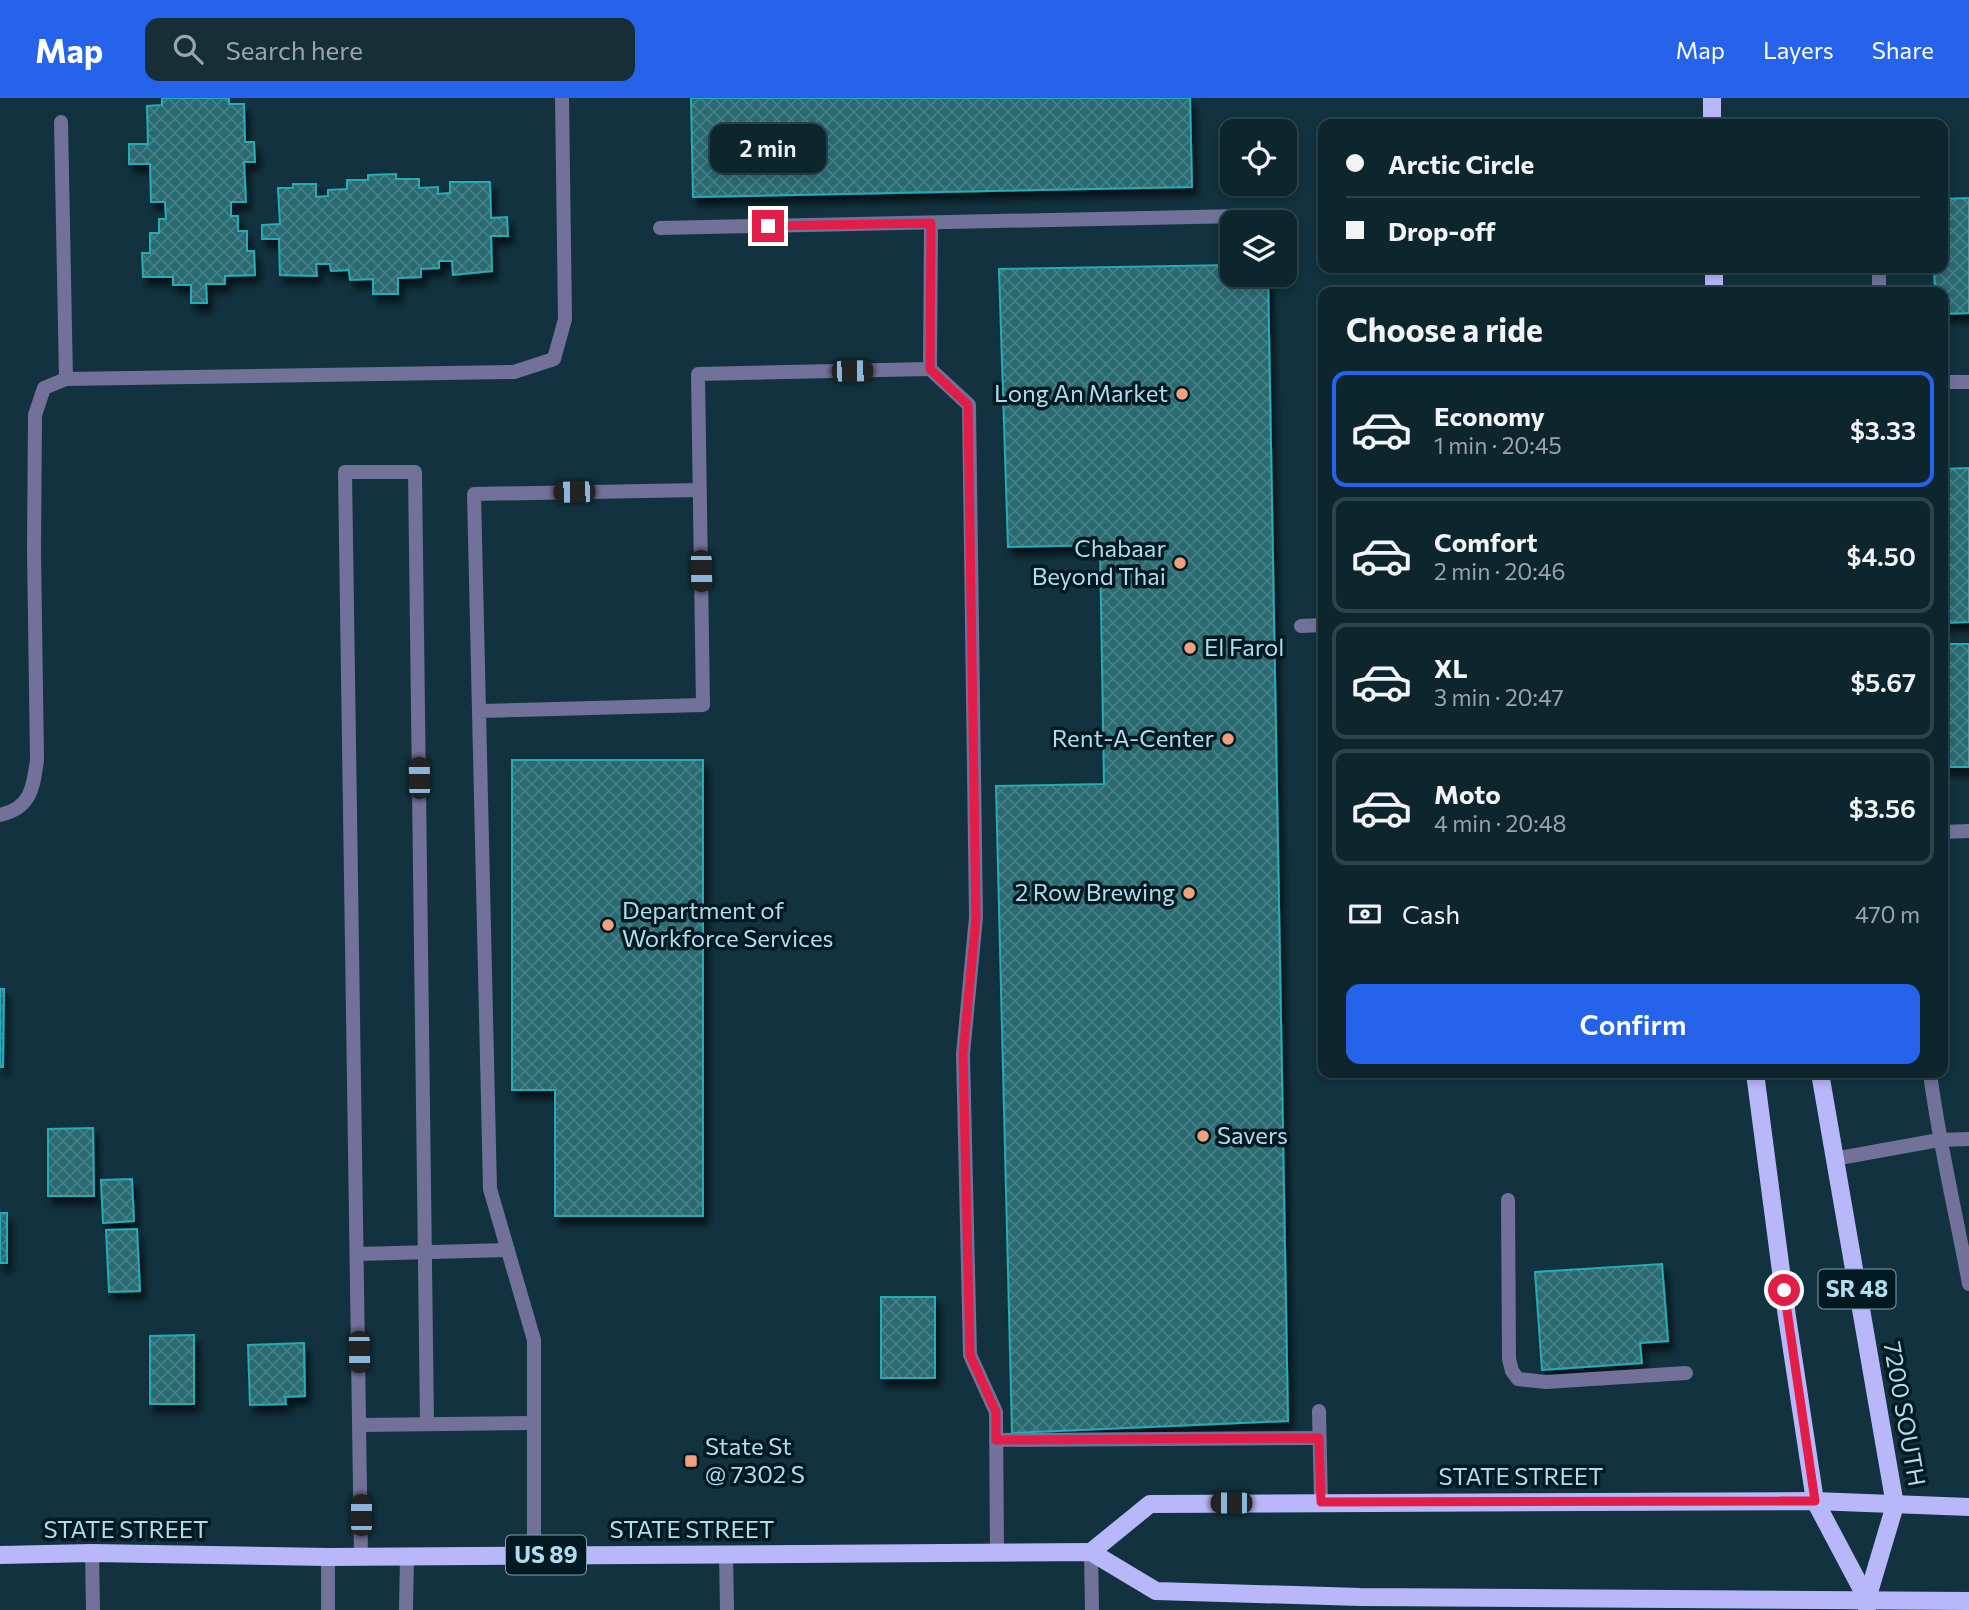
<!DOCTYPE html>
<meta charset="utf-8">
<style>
body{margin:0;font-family:Commissioner,sans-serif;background:#162e36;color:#f1f3f6;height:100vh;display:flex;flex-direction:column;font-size:26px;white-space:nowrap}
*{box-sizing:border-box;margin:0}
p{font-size:23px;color:#9aa5aa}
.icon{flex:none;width:38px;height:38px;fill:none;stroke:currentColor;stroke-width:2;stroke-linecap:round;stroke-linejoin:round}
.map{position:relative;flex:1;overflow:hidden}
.side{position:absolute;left:1318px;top:189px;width:630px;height:791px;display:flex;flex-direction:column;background:#0d262e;border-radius:14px;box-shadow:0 4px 10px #0003,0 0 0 2px #2d434a}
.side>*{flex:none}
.banner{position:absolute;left:1318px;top:21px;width:630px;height:154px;border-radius:14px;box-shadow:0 4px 10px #0003,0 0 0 2px #2d434a;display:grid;align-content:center;height:154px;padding:0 28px;background:#0d262e}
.buttons{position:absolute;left:1220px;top:21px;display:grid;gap:14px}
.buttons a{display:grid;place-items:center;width:77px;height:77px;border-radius:14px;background:#0d262e;box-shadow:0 4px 10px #0003,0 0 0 2px #2d434a;font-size:35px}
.end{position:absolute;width:32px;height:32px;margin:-16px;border:9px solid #e11d48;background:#fff;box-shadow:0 0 0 4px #fff}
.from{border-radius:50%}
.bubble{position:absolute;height:49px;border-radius:14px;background:#0d262e;box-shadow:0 4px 10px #0003,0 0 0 2px #2d434a;font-size:23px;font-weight:600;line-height:49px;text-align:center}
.car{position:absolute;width:21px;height:42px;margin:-21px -10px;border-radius:9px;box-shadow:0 0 5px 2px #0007;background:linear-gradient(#222 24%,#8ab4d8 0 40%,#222 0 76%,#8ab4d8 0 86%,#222 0)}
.banner b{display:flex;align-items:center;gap:24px;height:66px;font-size:26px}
.banner b+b{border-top:2px solid #2d434a}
.banner i{width:18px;height:18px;background:#f1f3f6}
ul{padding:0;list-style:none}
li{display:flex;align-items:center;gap:21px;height:116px;margin:0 14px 10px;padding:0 14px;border:4px solid #2d434a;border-radius:14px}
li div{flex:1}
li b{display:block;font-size:26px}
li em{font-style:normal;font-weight:600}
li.on{border-color:#2563eb}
li>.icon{width:63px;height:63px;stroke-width:1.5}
h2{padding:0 28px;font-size:32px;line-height:84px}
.pay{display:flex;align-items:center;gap:18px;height:77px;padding:0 28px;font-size:26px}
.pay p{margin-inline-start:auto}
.cta{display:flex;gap:14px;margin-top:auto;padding:14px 28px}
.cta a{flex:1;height:80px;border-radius:14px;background:#2563eb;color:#fff;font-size:28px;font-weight:600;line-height:80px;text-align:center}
header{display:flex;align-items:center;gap:42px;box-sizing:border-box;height:98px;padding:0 35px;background:#2563eb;color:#fff}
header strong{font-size:33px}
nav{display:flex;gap:38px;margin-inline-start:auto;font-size:24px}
.search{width:490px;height:63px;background:#162e36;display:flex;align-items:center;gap:18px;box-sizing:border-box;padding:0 24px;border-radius:14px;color:#9aa5aa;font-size:26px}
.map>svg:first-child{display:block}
.building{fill:url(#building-cross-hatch);stroke:#25acb8;stroke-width:2;filter:url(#shadow)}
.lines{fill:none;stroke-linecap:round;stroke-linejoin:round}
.lane{stroke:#72719a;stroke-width:14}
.street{stroke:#72719a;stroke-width:14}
.primary{stroke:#b8b7fa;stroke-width:18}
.route{stroke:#e11d48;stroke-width:9}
.poi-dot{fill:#f1a17d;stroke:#031921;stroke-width:2.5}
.labels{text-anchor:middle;stroke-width:7;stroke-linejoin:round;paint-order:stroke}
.shield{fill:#031921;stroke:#7ba2b1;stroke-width:2}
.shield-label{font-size:23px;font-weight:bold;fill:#aeddef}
.poi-label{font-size:24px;fill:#aeddef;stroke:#031921;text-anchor:end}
.street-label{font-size:24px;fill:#aeddef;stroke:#031921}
</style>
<header>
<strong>Map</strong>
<div class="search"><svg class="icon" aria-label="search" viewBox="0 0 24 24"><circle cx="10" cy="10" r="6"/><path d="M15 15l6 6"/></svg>Search here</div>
<nav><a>Map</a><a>Layers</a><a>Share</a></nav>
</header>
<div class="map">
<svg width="1969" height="1512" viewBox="0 0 1969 1512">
<defs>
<pattern id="building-cross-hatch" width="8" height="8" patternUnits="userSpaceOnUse" patternTransform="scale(1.75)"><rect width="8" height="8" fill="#2a6a71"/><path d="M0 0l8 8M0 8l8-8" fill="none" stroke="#467f86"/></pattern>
<filter id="shadow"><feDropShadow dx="4.5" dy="8" stdDeviation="3.5" flood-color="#0009"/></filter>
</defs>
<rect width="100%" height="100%" fill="#11323e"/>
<g class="building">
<path d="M 162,0 L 229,0 L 229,6 L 244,6 L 245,44 L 254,44 L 255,64 L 244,64 L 246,104 L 231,104 L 231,118 L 238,118 L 238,133 L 247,133 L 247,153 L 254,153 L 255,177 L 225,178 L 225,186 L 206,186 L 207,205 L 191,205 L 191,187 L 173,187 L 173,179 L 143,179 L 142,155 L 150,155 L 150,135 L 159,135 L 159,121 L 166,121 L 165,104 L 151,104 L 150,66 L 129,66 L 129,46 L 148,46 L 147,8 L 162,7 Z"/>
<path d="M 691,0 L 1190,0 L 1192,89 L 693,99 Z"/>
<path d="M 396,76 L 396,81 L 419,81 L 419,90 L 438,89 L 438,96 L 450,95 L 450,84 L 490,84 L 491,120 L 507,119 L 508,138 L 491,138 L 492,173 L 453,177 L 452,163 L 439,163 L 439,170 L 421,171 L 421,179 L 398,180 L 398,196 L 373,196 L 373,181 L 350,182 L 349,172 L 331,173 L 330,166 L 316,166 L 317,178 L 280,177 L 279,141 L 262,141 L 262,127 L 280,126 L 278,90 L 293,90 L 293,86 L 316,86 L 316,99 L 328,98 L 328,92 L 347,91 L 347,82 L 368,82 L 368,77 Z"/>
<path d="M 1969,100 L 1969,215 L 1942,216 L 1942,194 L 1935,194 L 1934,170 L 1942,170 L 1942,101 Z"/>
<path d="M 1232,167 L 1232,177 L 1268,177 L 1288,1323 L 1012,1335 L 996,688 L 1104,686 L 1100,447 L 1008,449 L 999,171 Z"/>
<path d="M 1969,370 L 1969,524 L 1942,525 L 1942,371 Z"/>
<rect x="1942" y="546" width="27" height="123"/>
<path d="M 512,662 L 703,662 L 703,1118 L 555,1118 L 555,992 L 512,992 Z"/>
<path d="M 0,891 L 4,891 L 3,969 L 0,969 Z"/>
<path d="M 93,1030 L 94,1098 L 48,1098 L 48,1031 Z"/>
<path d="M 132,1081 L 134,1123 L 103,1125 L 101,1082 Z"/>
<rect x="0" y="1115" width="7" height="50"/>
<path d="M 137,1131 L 140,1193 L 109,1194 L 106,1132 Z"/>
<path d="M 1662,1166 L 1668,1243 L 1640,1245 L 1642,1265 L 1542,1272 L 1535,1174 Z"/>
<rect x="881" y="1199" width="54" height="81"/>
<path d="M 194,1237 L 194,1306 L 150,1306 L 150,1238 Z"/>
<path d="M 304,1245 L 305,1298 L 285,1299 L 286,1306 L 250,1307 L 248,1247 Z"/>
</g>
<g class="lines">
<g class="lane">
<path d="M 61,24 L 66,281"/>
<path d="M 931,125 L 930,271 L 969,307 L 976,819 L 963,956 L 970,1257 L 996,1314 L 997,1455"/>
<path d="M 660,130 L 1240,118"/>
<path d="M 1879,170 L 1879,194"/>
<path d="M 1942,284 L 1969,284"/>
<path d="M 1301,528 L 1323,527"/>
<path d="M 479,613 L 474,396 L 699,392"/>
<path d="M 0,717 C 31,710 33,690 37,662 L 34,452 L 35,317 L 44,290 L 66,281 L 514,274 L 554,261 L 565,221 L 562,0"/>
<path d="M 1942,734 L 1969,733"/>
<path d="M 1930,975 C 1939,1046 1956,1115 1969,1186"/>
<path d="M 1834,1061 L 1939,1042 L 1969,1041"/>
<path d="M 1508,1102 L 1509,1261 L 1512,1273 L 1518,1281 L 1546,1284 L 1686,1275"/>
<path d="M 357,1156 L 508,1152"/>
<path d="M 1319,1313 L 1321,1404"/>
<path d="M 360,1327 L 534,1325"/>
<path d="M 996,1342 L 1319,1340"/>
<path d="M 726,1456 L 727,1512"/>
<path d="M 534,1457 L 534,1242 L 490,1091 L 479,613 L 703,607 L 698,276 L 930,271"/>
<path d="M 361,1459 L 345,374 L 415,374 L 427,1325"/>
<path d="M 328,1512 L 328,1459"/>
<path d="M 406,1512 L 407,1458"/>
</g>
<g class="street">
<path d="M 1091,1454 L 1092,1512"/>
<path d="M 92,1455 L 93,1512"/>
</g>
<g class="primary">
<path d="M 1712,0 L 1712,26"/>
<path d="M 1714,170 L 1714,194"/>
<path d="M 1755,975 L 1787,1219 L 1815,1403 L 1867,1501"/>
<path d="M 1820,975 L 1895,1407 L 1867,1501 L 1867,1510"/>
<path d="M 1091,1454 L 1150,1406 L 1815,1403 L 1969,1409"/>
<path d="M 0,1457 L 92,1455 L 328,1459 L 1091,1454 L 1156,1493 L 1360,1499 L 1969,1503"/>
</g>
</g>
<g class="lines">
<path class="route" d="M 768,128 L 931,125 L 930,271 L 968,307 L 976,820 L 963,956 L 970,1257 L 996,1314 L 996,1342 L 1319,1340 L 1321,1404 L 1815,1403 L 1784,1192"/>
</g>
<g class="poi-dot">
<circle cx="1182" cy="296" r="7"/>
<circle cx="1180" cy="465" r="7"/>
<circle cx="1190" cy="550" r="7"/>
<circle cx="1228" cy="641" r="7"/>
<circle cx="1189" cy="795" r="7"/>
<circle cx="608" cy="827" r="7"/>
<circle cx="1203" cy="1038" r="7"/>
<rect x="684" y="1356" width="14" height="14" rx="3.5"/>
</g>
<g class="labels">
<g class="shield">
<rect x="1818.5" y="1171.5" width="77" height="39" rx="5"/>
<rect x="506" y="1437.5" width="80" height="39" rx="5"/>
</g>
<g class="shield-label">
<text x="1857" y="1199">SR 48</text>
<text x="546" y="1465">US 89</text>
</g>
<g class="poi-label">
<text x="1168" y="304">Long An Market</text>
<text x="1166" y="459">Chabaar<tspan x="1166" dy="28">Beyond Thai</tspan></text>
<text x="1204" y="558" text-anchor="start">El Farol</text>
<text x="1214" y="649">Rent-A-Center</text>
<text x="1175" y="803">2 Row Brewing</text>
<text x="622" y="821" text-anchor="start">Department of<tspan x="622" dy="28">Workforce Services</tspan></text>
<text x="1217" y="1046" text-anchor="start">Savers</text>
<text x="705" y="1357" text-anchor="start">State St<tspan x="705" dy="28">@ 7302 S</tspan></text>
</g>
<g class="street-label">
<text transform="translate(1904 1316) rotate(80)" y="8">7200 SOUTH</text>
<text x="1521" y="1387">STATE STREET</text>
<text x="126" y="1440">STATE STREET</text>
<text x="692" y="1440">STATE STREET</text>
</g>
</g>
</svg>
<div class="buttons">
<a><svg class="icon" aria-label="locate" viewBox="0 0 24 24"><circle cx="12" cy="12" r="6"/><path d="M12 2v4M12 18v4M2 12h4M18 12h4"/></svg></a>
<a><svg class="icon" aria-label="layers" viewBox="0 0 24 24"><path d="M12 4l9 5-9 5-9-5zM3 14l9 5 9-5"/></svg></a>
</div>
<i class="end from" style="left:1784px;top:1192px"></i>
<i class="end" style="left:768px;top:128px"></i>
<div class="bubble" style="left:710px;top:26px;width:116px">2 min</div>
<i class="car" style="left:852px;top:273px;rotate:89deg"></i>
<i class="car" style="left:574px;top:394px;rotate:269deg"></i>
<i class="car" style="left:701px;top:473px;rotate:179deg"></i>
<i class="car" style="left:419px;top:680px;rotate:359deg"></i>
<i class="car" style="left:359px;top:1254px;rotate:179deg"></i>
<i class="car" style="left:1231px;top:1405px;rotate:270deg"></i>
<i class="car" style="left:361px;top:1417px;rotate:0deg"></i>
<div class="banner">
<b><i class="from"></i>Arctic Circle</b>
<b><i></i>Drop-off</b>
</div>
<section class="side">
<h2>Choose a ride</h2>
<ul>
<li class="on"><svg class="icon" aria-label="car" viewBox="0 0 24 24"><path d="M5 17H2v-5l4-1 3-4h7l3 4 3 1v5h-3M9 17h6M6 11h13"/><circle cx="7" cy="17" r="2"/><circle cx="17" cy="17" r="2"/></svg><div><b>Economy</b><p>1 min · 20:45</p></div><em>$3.33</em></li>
<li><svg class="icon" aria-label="car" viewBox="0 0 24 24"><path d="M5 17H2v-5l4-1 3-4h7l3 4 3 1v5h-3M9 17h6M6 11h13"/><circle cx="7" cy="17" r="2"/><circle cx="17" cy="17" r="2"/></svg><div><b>Comfort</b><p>2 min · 20:46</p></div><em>$4.50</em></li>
<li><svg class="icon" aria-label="car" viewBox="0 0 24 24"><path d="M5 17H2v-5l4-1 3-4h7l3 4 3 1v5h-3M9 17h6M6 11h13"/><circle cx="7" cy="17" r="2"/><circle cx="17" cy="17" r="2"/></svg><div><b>XL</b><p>3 min · 20:47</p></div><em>$5.67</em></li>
<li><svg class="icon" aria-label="car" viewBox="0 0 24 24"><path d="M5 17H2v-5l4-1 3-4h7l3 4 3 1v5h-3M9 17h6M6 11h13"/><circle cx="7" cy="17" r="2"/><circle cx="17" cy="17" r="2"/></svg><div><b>Moto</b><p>4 min · 20:48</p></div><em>$3.56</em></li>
</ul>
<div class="pay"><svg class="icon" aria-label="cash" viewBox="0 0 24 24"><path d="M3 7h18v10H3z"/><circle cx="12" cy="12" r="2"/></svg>Cash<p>470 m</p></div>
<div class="cta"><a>Confirm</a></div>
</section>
</div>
